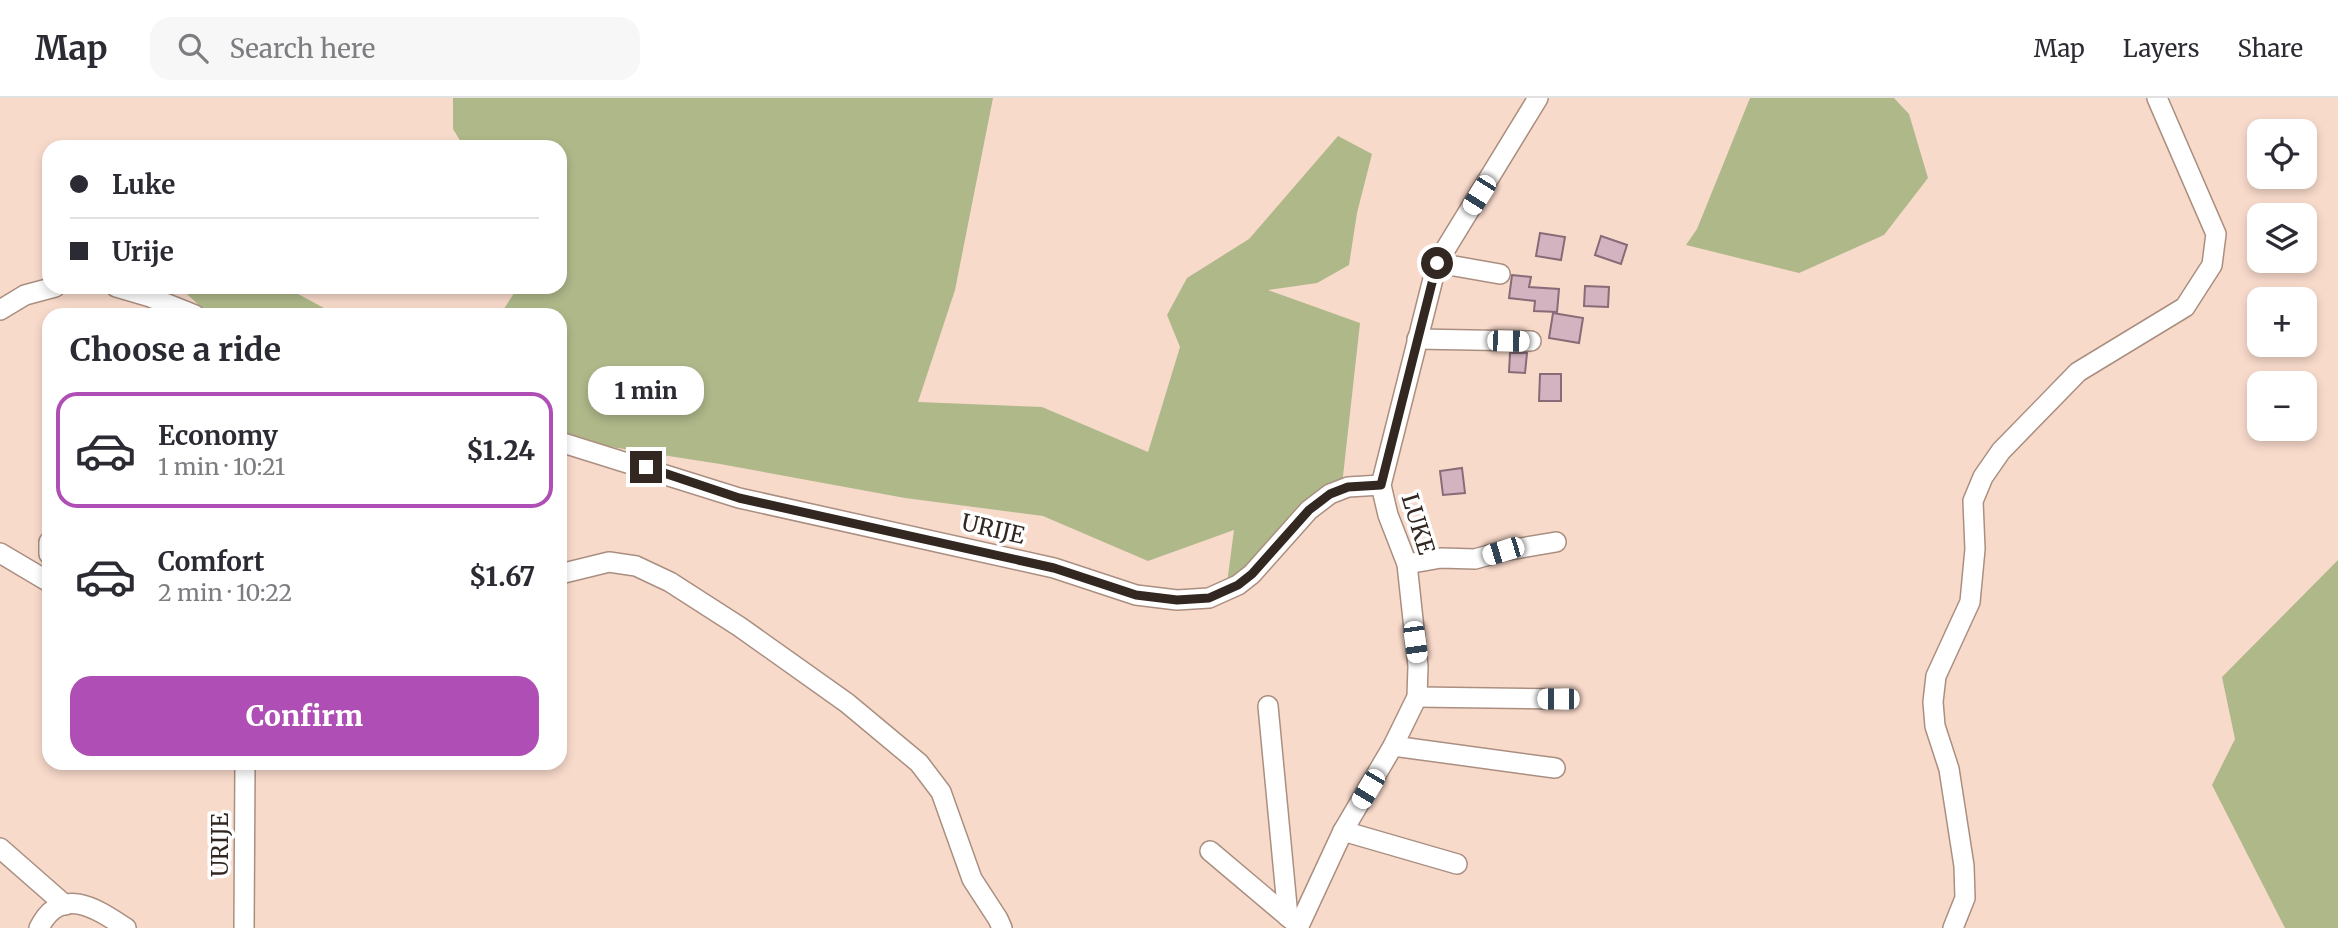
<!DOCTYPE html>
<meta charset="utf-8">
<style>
body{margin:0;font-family:Merriweather,serif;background:#f7f7f7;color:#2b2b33;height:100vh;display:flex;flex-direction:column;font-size:26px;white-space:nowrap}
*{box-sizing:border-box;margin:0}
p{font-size:23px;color:#7c7c81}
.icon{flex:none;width:38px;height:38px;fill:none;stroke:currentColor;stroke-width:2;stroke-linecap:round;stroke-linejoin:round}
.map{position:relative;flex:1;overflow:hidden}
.panel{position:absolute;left:42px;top:210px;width:525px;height:462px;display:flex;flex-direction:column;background:#fff;border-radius:21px;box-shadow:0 4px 10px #0003}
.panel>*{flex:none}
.top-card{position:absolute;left:42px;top:42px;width:525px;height:154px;border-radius:21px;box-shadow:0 4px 10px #0003;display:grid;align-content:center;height:154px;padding:0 28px;background:#fff}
.buttons{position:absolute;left:2247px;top:21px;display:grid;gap:14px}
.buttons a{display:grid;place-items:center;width:70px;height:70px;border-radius:14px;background:#fff;box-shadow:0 4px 10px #0003;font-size:35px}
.end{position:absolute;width:32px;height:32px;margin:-16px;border:9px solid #322721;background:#fff;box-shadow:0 0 0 4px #fff}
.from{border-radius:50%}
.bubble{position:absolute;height:49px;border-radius:21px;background:#fff;box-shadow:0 4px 10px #0003;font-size:23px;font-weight:800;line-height:49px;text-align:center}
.car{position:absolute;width:21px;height:42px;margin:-21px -10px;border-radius:9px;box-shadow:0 0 5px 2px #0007;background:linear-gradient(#fff 24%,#345 0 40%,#fff 0 76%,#345 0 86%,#fff 0)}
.top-card b{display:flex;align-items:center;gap:24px;height:66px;font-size:26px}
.top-card b+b{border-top:2px solid #e1e1e2}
.top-card i{width:18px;height:18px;background:#2b2b33}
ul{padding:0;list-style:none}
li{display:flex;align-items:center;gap:21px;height:116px;margin:0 14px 10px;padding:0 14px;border:4px solid transparent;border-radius:21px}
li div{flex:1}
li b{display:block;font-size:26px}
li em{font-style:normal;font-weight:800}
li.on{border-color:#af4eb5}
li>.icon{width:63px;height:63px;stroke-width:1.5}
h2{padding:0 28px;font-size:32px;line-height:84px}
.button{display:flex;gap:14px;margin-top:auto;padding:14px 28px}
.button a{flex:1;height:80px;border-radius:21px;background:#af4eb5;color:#fff;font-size:28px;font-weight:800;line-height:80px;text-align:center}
header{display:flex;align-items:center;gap:42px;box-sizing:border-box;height:98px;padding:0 35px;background:#fff;border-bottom:2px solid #e1e1e2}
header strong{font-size:33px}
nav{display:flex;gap:38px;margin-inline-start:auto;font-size:24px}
.search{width:490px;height:63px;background:#f7f7f7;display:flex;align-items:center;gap:18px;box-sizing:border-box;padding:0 24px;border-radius:21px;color:#7c7c81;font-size:26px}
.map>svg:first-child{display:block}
.green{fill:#aeb889}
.building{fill:#d2b3bf;stroke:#886b77;stroke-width:2}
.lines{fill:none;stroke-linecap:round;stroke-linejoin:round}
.minor-casing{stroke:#aa8f81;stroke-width:22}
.minor{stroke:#fff;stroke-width:19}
.route{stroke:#322721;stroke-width:9}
.labels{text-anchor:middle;stroke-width:7;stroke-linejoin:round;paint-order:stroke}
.street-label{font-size:23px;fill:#322721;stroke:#fff}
</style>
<header>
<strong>Map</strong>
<div class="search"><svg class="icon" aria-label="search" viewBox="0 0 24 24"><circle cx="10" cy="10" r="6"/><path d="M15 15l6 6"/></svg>Search here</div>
<nav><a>Map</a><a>Layers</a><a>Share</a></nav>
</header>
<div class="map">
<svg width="2338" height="830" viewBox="0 0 2338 830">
<rect width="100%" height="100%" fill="#f8dacb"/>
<g class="green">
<path d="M 453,0 L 993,0 L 955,192 L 918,304 L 1042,309 L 1148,354 L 1180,249 L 1167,217 L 1187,180 L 1249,141 L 1338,38 L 1372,56 L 1357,115 L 1349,167 L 1317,185 L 1268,192 L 1360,225 L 1342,387 L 1226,493 L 1234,432 L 1148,463 L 1043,418 L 905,400 L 720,366 L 560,341 L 560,217 L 500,217 L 518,189 L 560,189 L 560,49 L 464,49 L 453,31 Z"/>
<path d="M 1750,0 L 1894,0 L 1909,16 L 1928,80 L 1884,137 L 1799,175 L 1686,147 L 1697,131 Z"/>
<path d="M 179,189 L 285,189 L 337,217 L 210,217 Z"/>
<path d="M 2338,462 L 2338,830 L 2285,830 L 2212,687 L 2235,641 L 2222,579 Z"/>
</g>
<g class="building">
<path d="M 1540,135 L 1565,139 L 1561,162 L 1536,158 Z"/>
<path d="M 1601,138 L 1627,147 L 1621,166 L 1595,157 Z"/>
<path d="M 1512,177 L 1531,179 L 1529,189 L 1559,191 L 1557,214 L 1534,213 L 1535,203 L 1509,200 Z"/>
<path d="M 1585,188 L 1609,189 L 1608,209 L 1584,208 Z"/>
<path d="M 1553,215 L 1583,220 L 1579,245 L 1549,240 Z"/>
<path d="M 1510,255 L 1527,255 L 1525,275 L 1509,274 Z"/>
<path d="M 1540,276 L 1561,276 L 1561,303 L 1539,303 Z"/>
<path d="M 1462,370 L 1465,395 L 1443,397 L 1440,373 Z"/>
</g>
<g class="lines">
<defs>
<g id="minor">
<path d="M 1437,165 L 1500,176"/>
<path d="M 116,189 L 150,199 L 195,217"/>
<path d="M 0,212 L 25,197 L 55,189"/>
<path d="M 1417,241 L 1531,243"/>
<path d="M 560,344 L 739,400 L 1054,470 L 1136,497 L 1177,502 L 1209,500 L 1238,487 L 1252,476 L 1309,412 L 1330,396 L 1348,389 L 1381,387"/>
<path d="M 49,444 L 49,456"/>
<path d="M 0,455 L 49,484"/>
<path d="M 1407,466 L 1441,460 L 1475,461 L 1503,453 L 1556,444"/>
<path d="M 560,476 L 609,464 L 636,468 L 670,484 L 740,529 L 847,605 L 919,665 L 941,694 L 972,781 L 998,821 L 1002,830"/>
<path d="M 1417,599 L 1558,601"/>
<path d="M 1268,608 L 1288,819"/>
<path d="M 1393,648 L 1555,670"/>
<path d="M 1343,733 L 1457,766"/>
<path d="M 0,750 L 65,807"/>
<path d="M 1210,753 L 1293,823"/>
<path d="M 39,830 C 61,786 97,811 126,830"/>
<path d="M 244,830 L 245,665"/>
<path d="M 1298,830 L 1343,733 L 1393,648 L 1417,599 L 1418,568 L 1407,466 L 1388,417 L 1381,387 L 1437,165 L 1538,0"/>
<path d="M 1953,830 L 1965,800 L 1964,768 L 1949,671 L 1935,628 L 1933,604 L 1936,578 L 1970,504 L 1975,451 L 1973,403 L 1983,379 L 2001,353 L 2078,274 L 2185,209 L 2212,167 L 2216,136 L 2157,0"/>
</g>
</defs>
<use href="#minor" class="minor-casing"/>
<use href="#minor" class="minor"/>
</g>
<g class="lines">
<path class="route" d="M 646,369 L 739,400 L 1054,470 L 1136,497 L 1177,502 L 1209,500 L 1238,487 L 1252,476 L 1309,412 L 1330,396 L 1348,389 L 1381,387 L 1437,165"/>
</g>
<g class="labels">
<g class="street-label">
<text transform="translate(1418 426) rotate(73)" y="8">LUKE</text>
<text transform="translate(993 431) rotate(13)" y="8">URIJE</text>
<text transform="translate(220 747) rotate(-90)" y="8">URIJE</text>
</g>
</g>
</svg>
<div class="buttons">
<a><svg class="icon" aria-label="locate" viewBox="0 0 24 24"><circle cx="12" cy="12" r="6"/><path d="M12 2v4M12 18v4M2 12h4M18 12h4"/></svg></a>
<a><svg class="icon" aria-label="layers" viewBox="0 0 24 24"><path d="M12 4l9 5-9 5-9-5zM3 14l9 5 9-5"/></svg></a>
<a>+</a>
<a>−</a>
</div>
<i class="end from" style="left:1437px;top:165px"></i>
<i class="end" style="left:646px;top:369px"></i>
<div class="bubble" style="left:588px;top:268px;width:116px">1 min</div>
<i class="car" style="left:1479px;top:97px;rotate:212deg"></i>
<i class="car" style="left:1508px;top:243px;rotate:91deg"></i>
<i class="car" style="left:1503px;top:453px;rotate:253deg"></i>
<i class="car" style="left:1415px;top:544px;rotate:172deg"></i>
<i class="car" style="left:1558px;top:601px;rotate:270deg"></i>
<i class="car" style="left:1368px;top:691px;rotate:211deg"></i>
<div class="top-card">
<b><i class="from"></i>Luke</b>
<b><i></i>Urije</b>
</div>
<section class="panel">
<h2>Choose a ride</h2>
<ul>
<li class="on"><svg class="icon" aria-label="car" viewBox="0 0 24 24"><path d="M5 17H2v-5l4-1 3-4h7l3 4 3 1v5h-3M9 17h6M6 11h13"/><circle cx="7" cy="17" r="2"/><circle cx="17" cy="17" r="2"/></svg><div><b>Economy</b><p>1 min · 10:21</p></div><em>$1.24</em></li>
<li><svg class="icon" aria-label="car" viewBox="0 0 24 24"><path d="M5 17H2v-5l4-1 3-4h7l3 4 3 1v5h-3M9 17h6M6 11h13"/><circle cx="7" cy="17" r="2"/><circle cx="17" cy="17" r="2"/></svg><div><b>Comfort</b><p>2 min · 10:22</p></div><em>$1.67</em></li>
</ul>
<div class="button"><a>Confirm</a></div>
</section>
</div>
